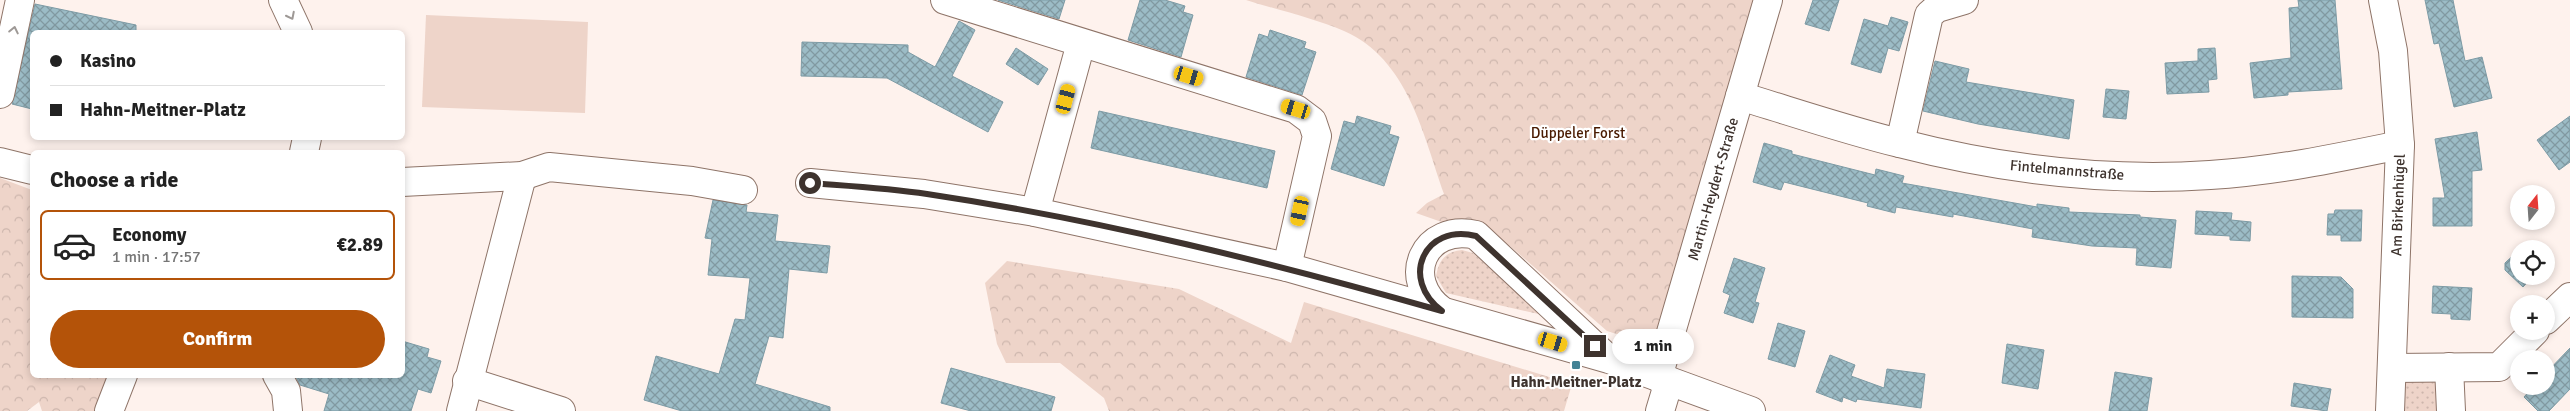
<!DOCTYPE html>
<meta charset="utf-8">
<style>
body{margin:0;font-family:Signika,sans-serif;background:#f6f6f6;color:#222;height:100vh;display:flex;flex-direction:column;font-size:19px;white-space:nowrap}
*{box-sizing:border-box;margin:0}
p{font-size:16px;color:#767676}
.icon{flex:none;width:28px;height:28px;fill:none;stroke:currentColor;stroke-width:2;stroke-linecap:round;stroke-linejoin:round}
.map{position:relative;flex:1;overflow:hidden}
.details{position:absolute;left:30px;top:150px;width:375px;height:228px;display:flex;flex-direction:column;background:#fff;border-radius:8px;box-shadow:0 2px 8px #0003}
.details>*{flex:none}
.hud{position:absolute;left:30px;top:30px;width:375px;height:110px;border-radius:8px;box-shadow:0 2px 8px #0003;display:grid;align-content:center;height:110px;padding:0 20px;background:#fff}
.needle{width:32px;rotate:17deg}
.controls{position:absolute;left:2510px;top:185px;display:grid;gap:10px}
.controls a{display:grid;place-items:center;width:45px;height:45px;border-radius:50%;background:#fff;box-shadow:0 2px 8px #0003;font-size:25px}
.end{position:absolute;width:22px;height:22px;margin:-11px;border:6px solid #3e332e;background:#fff;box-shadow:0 0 0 2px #fff}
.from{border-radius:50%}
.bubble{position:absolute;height:35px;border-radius:18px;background:#fff;box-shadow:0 2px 8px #0003;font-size:16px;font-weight:700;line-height:35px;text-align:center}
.car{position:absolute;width:15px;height:30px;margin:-15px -8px;border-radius:6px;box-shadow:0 0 4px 1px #0007;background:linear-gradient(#f5c518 24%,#345 0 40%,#f5c518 0 76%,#345 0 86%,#f5c518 0)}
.hud b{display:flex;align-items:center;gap:18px;height:48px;font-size:19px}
.hud b+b{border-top:1px solid #e0e0e0}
.hud i{width:12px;height:12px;background:#222}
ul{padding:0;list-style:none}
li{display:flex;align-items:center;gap:15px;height:70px;margin:0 10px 8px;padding:0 10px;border:2px solid transparent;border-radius:8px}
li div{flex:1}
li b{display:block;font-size:19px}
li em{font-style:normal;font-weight:700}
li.selected{border-color:#b45309}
li>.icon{width:45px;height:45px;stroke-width:1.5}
h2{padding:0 20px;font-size:22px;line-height:60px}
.action{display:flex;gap:10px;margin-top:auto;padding:10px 20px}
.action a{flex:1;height:58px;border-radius:30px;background:#b45309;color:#fff;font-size:20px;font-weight:700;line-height:58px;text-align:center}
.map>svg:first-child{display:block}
.grass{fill:url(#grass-dots)}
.forest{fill:url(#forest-crowns)}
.garden{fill:#eed4c9}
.building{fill:url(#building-cross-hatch);stroke:#7d9ba5}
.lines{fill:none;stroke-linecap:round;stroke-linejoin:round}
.minor-casing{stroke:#8e7468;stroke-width:30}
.minor{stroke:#fff;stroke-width:28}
.oneway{stroke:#9e9996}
.route{stroke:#3e332e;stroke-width:6}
.poi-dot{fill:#438396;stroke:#fff;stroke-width:2}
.labels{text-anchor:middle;stroke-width:4.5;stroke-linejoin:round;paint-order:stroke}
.park-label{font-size:15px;fill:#491a00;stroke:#fff}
.street-label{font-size:15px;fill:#3e332e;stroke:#fff}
.poi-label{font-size:15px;font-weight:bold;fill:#3e332e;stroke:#fff}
</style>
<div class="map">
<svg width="2570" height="411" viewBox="0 0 2570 411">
<defs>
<pattern id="grass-dots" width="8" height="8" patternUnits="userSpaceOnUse" patternTransform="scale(1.25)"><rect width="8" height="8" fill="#eed4c9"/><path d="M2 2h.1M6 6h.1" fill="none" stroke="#cdb6ad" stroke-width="1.8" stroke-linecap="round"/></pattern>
<pattern id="forest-crowns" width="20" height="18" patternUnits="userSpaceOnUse" patternTransform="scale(1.25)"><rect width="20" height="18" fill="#eed4c9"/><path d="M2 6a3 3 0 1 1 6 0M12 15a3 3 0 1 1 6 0" fill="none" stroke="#cdb6ad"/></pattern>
<pattern id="building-cross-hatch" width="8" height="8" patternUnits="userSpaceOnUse" patternTransform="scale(1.25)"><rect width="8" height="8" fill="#9cbcc6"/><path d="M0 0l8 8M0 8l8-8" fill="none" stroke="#8199a1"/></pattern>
</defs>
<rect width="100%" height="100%" fill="#fef2ed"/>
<g class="grass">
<path d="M 1462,250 L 1473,253 L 1543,315 L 1446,293 L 1436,276 C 1439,260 1445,252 1462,250 Z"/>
<path d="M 2441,375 L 2442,411 L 2401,411 L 2403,378 Z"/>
</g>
<g class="forest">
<path d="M 1246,0 L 1756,0 L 1654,346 L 1607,331 L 1510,246 L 1416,213 L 1427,203 L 1444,194 C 1423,134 1408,59 1344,31 C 1313,18 1278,10 1246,0 Z"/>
<path d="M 0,178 L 32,190 L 32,375 L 110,375 L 98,411 L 42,411 L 39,402 L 27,411 L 0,411 Z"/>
<path d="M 1007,261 L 1179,289 L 1291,343 L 1304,302 L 1572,384 L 1564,411 L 1109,411 L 1104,398 L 1060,363 L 1006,363 L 997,344 L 985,283 Z"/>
</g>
<path class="garden" d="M 426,15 L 588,22 L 585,113 L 422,107 Z"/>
<g class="building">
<path d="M 998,0 L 1065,0 L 1059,19 Z"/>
<path d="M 1140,0 L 1165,0 L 1185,6 L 1183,12 L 1193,15 L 1181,57 L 1128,40 Z"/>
<path d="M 1813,0 L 1839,0 L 1829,31 L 1805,24 Z"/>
<path d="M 2298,0 L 2335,0 L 2342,89 L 2288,92 L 2288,95 L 2254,98 L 2250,63 L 2291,58 L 2289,8 L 2299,7 Z"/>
<path d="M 2425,0 L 2453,0 L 2465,61 L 2482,57 L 2492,98 L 2454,107 L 2439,43 L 2434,44 Z"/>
<path d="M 35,4 L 136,25 L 136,32 L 32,32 L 32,109 L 12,104 Z"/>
<path d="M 1891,17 L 1908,22 L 1899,51 L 1888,48 L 1881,73 L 1851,64 L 1864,19 L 1888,26 Z"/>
<path d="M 959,21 L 975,30 L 952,76 L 1003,102 L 988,132 L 887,78 L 801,76 L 802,42 L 908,45 L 908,52 L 935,67 Z"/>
<path d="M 1270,30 L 1306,42 L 1304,48 L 1316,52 L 1302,95 L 1246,77 L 1259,34 L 1268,37 Z"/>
<path d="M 1016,48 L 1048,69 L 1038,85 L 1006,64 Z"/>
<path d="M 2215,48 L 2217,79 L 2208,80 L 2209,92 L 2167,94 L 2165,63 L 2198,61 L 2198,49 Z"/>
<path d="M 1935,61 L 1969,69 L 1966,82 L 2074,100 L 2069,139 L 1978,124 L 1923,111 Z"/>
<path d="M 2106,89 L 2129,91 L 2126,119 L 2103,117 Z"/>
<path d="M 1099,111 L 1275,151 L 1267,188 L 1091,148 Z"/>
<path d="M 1357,116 L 1391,126 L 1389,134 L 1399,137 L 1384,186 L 1331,169 L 1344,121 L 1355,124 Z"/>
<path d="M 2570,116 L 2570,162 L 2559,170 L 2537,140 Z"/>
<path d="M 2477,132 L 2482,170 L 2472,171 L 2472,226 L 2433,226 L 2433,198 L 2445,198 L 2435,139 Z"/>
<path d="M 1764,143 L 1792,151 L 1792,154 L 1875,175 L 1876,169 L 1904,176 L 1902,183 L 2037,207 L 2037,204 L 2069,208 L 2069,212 L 2140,215 L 2140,217 L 2176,220 L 2171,268 L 2136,265 L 2137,248 L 2092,246 L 2032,237 L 2033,229 L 1953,214 L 1953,217 L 1896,207 L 1895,213 L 1867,206 L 1868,203 L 1784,182 L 1781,190 L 1753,182 Z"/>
<path d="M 713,200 L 747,205 L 746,212 L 778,215 L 775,241 L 830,246 L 827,273 L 789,269 L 783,338 L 769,336 L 755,384 L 830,407 L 830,411 L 682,411 L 644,400 L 656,356 L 719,374 L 735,319 L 745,320 L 750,278 L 708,275 L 712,239 L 705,238 Z"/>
<path d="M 2335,210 L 2362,210 L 2361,241 L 2341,241 L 2341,235 L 2327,235 L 2328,214 L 2334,214 Z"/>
<path d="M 2196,211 L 2232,213 L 2231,220 L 2251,222 L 2250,241 L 2230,240 L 2230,236 L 2195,234 Z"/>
<path d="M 2519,250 L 2519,276 L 2533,276 L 2523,287 L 2505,270 L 2505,263 Z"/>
<path d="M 1734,258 L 1765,268 L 1755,302 L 1759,303 L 1753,323 L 1724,313 L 1730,295 L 1723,292 Z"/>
<path d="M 2292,276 L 2341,277 L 2353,289 L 2353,318 L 2292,317 Z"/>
<path d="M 2433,286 L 2472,288 L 2470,320 L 2451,319 L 2451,314 L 2432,313 Z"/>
<path d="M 1778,323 L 1805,331 L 1795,367 L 1768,359 Z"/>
<path d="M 402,341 L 429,349 L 427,357 L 441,361 L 431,393 L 418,389 L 411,411 L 324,411 L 329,394 L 300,385 L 295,375 L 402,375 Z"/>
<path d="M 2007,344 L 2044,350 L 2038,389 L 2002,383 Z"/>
<path d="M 2570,348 L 2570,389 L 2549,411 L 2538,411 L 2524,397 L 2534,386 L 2546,386 L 2546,373 Z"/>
<path d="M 1830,355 L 1855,365 L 1851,376 L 1884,388 L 1887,369 L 1925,374 L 1921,408 L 1857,399 L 1856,402 L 1843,397 L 1842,402 L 1816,392 Z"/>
<path d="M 951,368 L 1055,397 L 1051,411 L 971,411 L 941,403 Z"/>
<path d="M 2115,372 L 2152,378 L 2147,411 L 2109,411 Z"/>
<path d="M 2294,383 L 2331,389 L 2327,411 L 2291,406 Z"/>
</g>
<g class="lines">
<defs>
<g id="minor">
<path d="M 283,0 L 298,32"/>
<path d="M 945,0 L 1296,109 L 1312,121 L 1317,136 L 1287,267"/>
<path d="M 2383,0 L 2393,51 L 2400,145 L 2390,411"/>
<path d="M 0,94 L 20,0"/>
<path d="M 1740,96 C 1793,112 1846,130 1899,143 C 2000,169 2106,182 2210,175 C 2275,171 2337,158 2400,145"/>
<path d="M 1900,143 L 1929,15 L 1937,8 L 1964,0"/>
<path d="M 304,152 L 307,138"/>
<path d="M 0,162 L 32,170"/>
<path d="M 402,182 L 522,176 L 549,167 L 692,181 L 743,190"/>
<path d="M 810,183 L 924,194 L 1035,212 L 1287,267 L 1609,359 L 1751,411"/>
<path d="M 1035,212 L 1081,43"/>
<path d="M 1442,311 C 1399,279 1424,223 1476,235 L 1604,355"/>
<path d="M 2546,320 L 2570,297"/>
<path d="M 2449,367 L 2451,411"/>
<path d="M 2393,368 L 2499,367 L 2535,331"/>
<path d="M 277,375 L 286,391 L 288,411"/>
<path d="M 1658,377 L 1768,0"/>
<path d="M 467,381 L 561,411"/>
<path d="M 109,411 L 123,375"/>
<path d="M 461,411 L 522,176"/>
<path d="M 1660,411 L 1669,381"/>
</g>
</defs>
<use href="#minor" class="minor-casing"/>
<use href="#minor" class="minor"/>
</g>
<defs><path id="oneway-chevron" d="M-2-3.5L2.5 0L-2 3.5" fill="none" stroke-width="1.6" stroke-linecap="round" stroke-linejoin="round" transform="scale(1.25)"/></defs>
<g class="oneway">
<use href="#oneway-chevron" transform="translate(291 16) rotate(63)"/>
<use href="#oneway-chevron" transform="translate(14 30) rotate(-78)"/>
</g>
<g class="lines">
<path class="route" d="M 810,183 C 849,186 888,188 927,194 C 1101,220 1273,263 1442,311 C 1399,279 1424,223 1476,236 L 1595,346"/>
</g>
<rect class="poi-dot" x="1571" y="360" width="10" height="10" rx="2.5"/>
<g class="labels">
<g class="park-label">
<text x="1578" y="138">Düppeler Forst</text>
</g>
<g class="street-label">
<text transform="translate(2067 170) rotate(5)" y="5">Fintelmannstraße</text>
<text transform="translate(1713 189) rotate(-74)" y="5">Martin-Heydert-Straße</text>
<text transform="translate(2398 205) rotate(-88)" y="5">Am Birkenhügel</text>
</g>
<g class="poi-label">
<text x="1576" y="387">Hahn-Meitner-Platz</text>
</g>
</g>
</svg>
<div class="controls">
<a><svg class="needle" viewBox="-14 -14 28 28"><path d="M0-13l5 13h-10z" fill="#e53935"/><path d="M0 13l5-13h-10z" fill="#767676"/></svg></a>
<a><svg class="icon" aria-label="locate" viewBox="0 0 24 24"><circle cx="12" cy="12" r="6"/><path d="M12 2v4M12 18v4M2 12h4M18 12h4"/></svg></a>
<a>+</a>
<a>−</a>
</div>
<i class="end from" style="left:810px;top:183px"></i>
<i class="end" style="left:1595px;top:346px"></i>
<div class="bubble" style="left:1612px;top:329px;width:82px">1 min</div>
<i class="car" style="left:1189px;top:76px;rotate:107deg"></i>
<i class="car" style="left:1066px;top:99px;rotate:15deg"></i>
<i class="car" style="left:1296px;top:109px;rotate:287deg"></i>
<i class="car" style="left:1300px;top:211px;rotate:192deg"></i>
<i class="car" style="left:1553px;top:342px;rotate:107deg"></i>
<div class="hud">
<b><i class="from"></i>Kasino</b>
<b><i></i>Hahn-Meitner-Platz</b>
</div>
<section class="details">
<h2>Choose a ride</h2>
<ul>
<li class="selected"><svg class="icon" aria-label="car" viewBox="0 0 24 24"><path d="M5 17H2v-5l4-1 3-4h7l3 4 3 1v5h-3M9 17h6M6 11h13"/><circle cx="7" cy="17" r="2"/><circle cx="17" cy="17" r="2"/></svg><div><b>Economy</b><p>1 min · 17:57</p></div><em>€2.89</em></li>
</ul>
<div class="action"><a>Confirm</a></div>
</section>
</div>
